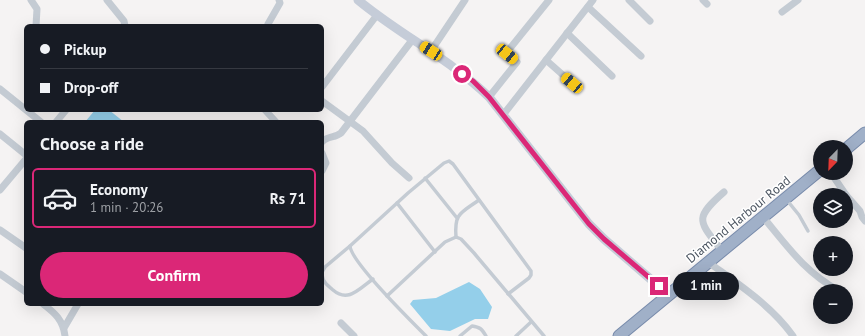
<!DOCTYPE html>
<meta charset="utf-8">
<style>
body{margin:0;font-family:"PT Sans",sans-serif;background:#20242c;color:#f1f3f6;height:100vh;display:flex;flex-direction:column;font-size:15px;white-space:nowrap}
*{box-sizing:border-box;margin:0}
p{font-size:13px;color:#9ea1a6}
.icon{flex:none;width:22px;height:22px;fill:none;stroke:currentColor;stroke-width:2;stroke-linecap:round;stroke-linejoin:round}
.map{position:relative;flex:1;overflow:hidden}
.drawer{position:absolute;left:24px;top:120px;width:300px;height:186px;display:flex;flex-direction:column;background:#171b24;border-radius:6px;box-shadow:0 4px 16px #0002}
.drawer>*{flex:none}
.hud{position:absolute;left:24px;top:24px;width:300px;height:88px;border-radius:6px;box-shadow:0 4px 16px #0002;display:grid;align-content:center;height:88px;padding:0 16px;background:#171b24}
.needle{width:26px;rotate:203deg}
.buttons{position:absolute;left:813px;top:140px;display:grid;gap:8px}
.buttons a{display:grid;place-items:center;width:40px;height:40px;border-radius:50%;background:#171b24;box-shadow:0 4px 16px #0002;font-size:20px}
.end{position:absolute;width:18px;height:18px;margin:-9px;border:5px solid #db2777;background:#fff;box-shadow:0 0 0 2px #fff}
.from{border-radius:50%}
.bubble{position:absolute;height:28px;border-radius:14px;background:#171b24;box-shadow:0 4px 16px #0002;font-size:13px;font-weight:600;line-height:28px;text-align:center}
.car{position:absolute;width:12px;height:24px;margin:-12px -6px;border-radius:5px;box-shadow:0 0 3px 1px #0007;background:linear-gradient(#f5c518 24%,#345 0 40%,#f5c518 0 76%,#345 0 86%,#f5c518 0)}
.hud b{display:flex;align-items:center;gap:14px;height:38px;font-size:15px}
.hud b+b{border-top:1px solid #363941}
.hud i{width:10px;height:10px;background:#f1f3f6}
ul{padding:0;list-style:none}
li{display:flex;align-items:center;gap:12px;height:60px;margin:0 8px 6px;padding:0 8px;border:2px solid #363941;border-radius:6px}
li div{flex:1}
li b{display:block;font-size:15px}
li em{font-style:normal;font-weight:600}
li.current{border-color:#db2777}
li>.icon{width:36px;height:36px;stroke-width:1.5}
h2{padding:0 16px;font-size:18px;line-height:48px}
.action{display:flex;gap:8px;margin-top:auto;padding:8px 16px}
.action a{flex:1;height:46px;border-radius:24px;background:#db2777;color:#fff;font-size:16px;font-weight:600;line-height:46px;text-align:center}
.map>svg:first-child{display:block}
.water{fill:#94cfea}
.lines{fill:none;stroke-linecap:round;stroke-linejoin:round}
.trunk-casing{stroke:#788bab;stroke-width:13}
.service{stroke:#c4cbd3;stroke-width:3.5}
.minor{stroke:#c4cbd3;stroke-width:7}
.secondary{stroke:#c5ccd8;stroke-width:9}
.trunk{stroke:#a0b0c8;stroke-width:11}
.route{stroke:#db2777;stroke-width:5}
.labels{text-anchor:middle;stroke-width:3;stroke-linejoin:round;paint-order:stroke}
.street-label{font-size:13px;fill:#4b5460;stroke:#fff}
</style>
<div class="map">
<svg width="865" height="336" viewBox="0 0 865 336">
<rect width="100%" height="100%" fill="#f5f3f3"/>
<g class="water">
<path d="M 95,110 L 109,110 L 124,122 L 85,122 Z"/>
<path d="M 469,282 L 480,289 L 492,307 L 488,319 L 475,319 L 450,331 L 431,329 L 410,304 L 413,300 L 436,298 Z"/>
</g>
<g class="lines">
<defs>
<g id="trunk">
<path d="M 846,149 L 865,133"/>
<path d="M 619,336 L 820,170"/>
</g>
</defs>
<use href="#trunk" class="trunk-casing"/>
<g class="service">
<path d="M 425,178 L 457,218"/>
<path d="M 786,199 L 799,215 L 808,231"/>
<path d="M 397,203 L 435,252"/>
<path d="M 456,237 C 454,213 461,213 479,200"/>
<path d="M 322,272 L 325,267 L 350,246"/>
<path d="M 322,275 C 323,282 327,285 333,290 C 348,303 359,289 373,279"/>
<path d="M 387,296 L 445,242 L 456,237 L 461,239 L 474,253 L 544,336"/>
<path d="M 426,336 C 412,322 351,262 350,246 L 408,193 L 444,163 L 449,161 L 453,164 L 531,271 L 531,275 L 529,278 L 508,294"/>
<path d="M 460,336 L 472,326 C 480,327 482,329 486,336"/>
<path d="M 516,336 L 531,322"/>
</g>
<g class="minor">
<path d="M 31,0 L 37,9 L 36,26"/>
<path d="M 107,0 L 124,21 L 125,26"/>
<path d="M 629,0 L 650,21"/>
<path d="M 703,0 L 707,4"/>
<path d="M 588,7 L 641,56"/>
<path d="M 782,12 L 798,0"/>
<path d="M 268,24 L 280,3 L 279,0"/>
<path d="M 567,33 L 612,76"/>
<path d="M 431,51 L 465,0"/>
<path d="M 546,60 L 572,83"/>
<path d="M 322,87 L 377,15"/>
<path d="M 0,89 L 41,122"/>
<path d="M 489,97 L 517,62 L 507,54 L 507,52 L 549,0"/>
<path d="M 322,101 L 363,131 L 392,163 L 409,178"/>
<path d="M 265,110 L 276,122"/>
<path d="M 503,115 L 593,0"/>
<path d="M 56,122 L 66,110"/>
<path d="M 0,134 L 26,155"/>
<path d="M 322,142 C 327,136 335,138 341,133 L 413,39"/>
<path d="M 322,153 L 326,163 L 322,171"/>
<path d="M 831,173 L 846,195"/>
<path d="M 0,190 L 26,159"/>
<path d="M 846,195 L 860,211 L 862,217 L 865,221"/>
<path d="M 763,217 C 788,247 804,271 839,291"/>
<path d="M 0,230 L 26,248"/>
<path d="M 722,251 C 699,221 693,219 724,192"/>
<path d="M 708,262 C 738,284 772,306 793,336"/>
<path d="M 0,274 L 26,292"/>
<path d="M 43,304 C 55,313 63,320 65,336"/>
<path d="M 341,323 L 354,336"/>
<path d="M 64,328 L 78,304"/>
</g>
<path class="secondary" d="M 358,0 C 400,35 450,59 489,97 L 589,224 L 604,239 L 669,295"/>
<use href="#trunk" class="trunk"/>
</g>
<g class="lines">
<path class="route" d="M 462,74 L 473,81 L 489,97 L 589,224 L 604,239 L 659,286"/>
</g>
<g class="labels">
<g class="street-label">
<text transform="translate(738 219) rotate(-39)" y="5">Diamond Harbour Road</text>
</g>
</g>
</svg>
<div class="buttons">
<a><svg class="needle" viewBox="-14 -14 28 28"><path d="M0-13l5 13h-10z" fill="#e53935"/><path d="M0 13l5-13h-10z" fill="#9ea1a6"/></svg></a>
<a><svg class="icon" aria-label="layers" viewBox="0 0 24 24"><path d="M12 4l9 5-9 5-9-5zM3 14l9 5 9-5"/></svg></a>
<a>+</a>
<a>−</a>
</div>
<i class="end from" style="left:462px;top:74px"></i>
<i class="end" style="left:659px;top:286px"></i>
<div class="bubble" style="left:673px;top:272px;width:66px">1 min</div>
<i class="car" style="left:431px;top:51px;rotate:303deg"></i>
<i class="car" style="left:507px;top:54px;rotate:129deg"></i>
<i class="car" style="left:572px;top:83px;rotate:310deg"></i>
<div class="hud">
<b><i class="from"></i>Pickup</b>
<b><i></i>Drop-off</b>
</div>
<section class="drawer">
<h2>Choose a ride</h2>
<ul>
<li class="current"><svg class="icon" aria-label="car" viewBox="0 0 24 24"><path d="M5 17H2v-5l4-1 3-4h7l3 4 3 1v5h-3M9 17h6M6 11h13"/><circle cx="7" cy="17" r="2"/><circle cx="17" cy="17" r="2"/></svg><div><b>Economy</b><p>1 min · 20:26</p></div><em>Rs 71</em></li>
</ul>
<div class="action"><a>Confirm</a></div>
</section>
</div>
